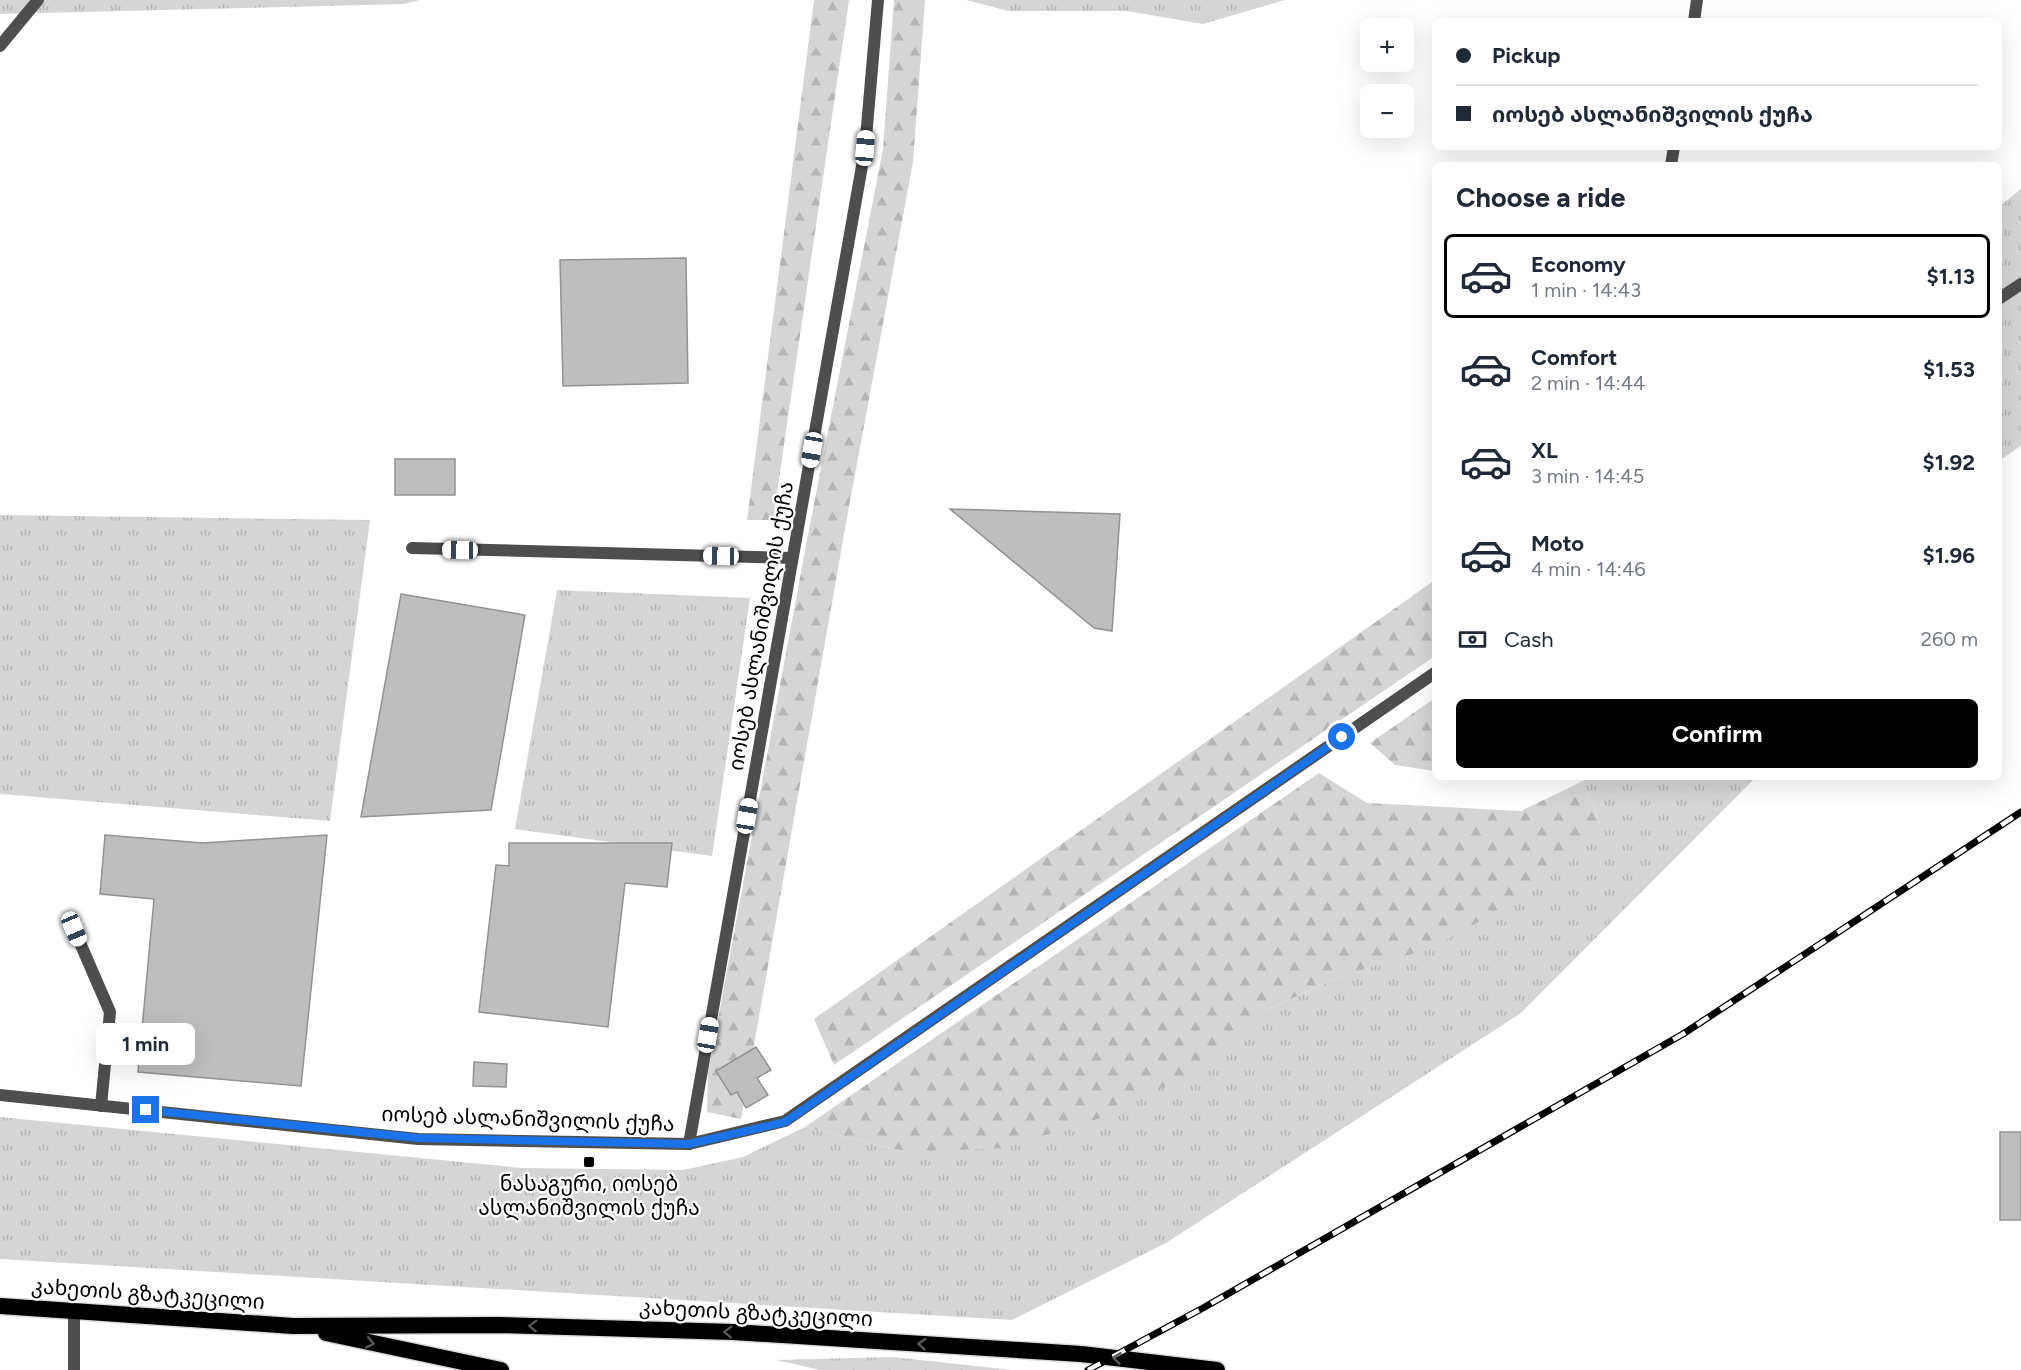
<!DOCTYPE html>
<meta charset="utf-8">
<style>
body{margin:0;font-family:Figtree,"Noto Sans Georgian",sans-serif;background:#f6f6f7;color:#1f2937;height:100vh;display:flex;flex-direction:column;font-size:22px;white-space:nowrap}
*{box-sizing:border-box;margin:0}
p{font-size:20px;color:#747a83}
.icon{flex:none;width:33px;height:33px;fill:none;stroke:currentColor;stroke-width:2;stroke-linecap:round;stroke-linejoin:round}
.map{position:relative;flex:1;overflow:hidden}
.drawer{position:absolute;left:1432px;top:162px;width:570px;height:618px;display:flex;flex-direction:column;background:#fff;border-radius:9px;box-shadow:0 6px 24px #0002}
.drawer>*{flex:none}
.hud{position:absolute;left:1432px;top:18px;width:570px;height:132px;border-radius:9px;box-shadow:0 6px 24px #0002;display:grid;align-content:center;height:132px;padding:0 24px;background:#fff}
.tools{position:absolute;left:1360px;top:18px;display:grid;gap:12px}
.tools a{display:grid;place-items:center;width:54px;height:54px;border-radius:9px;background:#fff;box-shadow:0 6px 24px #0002;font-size:30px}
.end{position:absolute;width:27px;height:27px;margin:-14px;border:8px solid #1a73e8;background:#fff;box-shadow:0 0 0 3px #fff}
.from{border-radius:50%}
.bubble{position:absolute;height:42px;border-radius:9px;background:#fff;box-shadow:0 6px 24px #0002;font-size:20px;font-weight:700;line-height:42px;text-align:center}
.car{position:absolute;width:18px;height:36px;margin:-18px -9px;border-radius:8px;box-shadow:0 0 4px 2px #0007;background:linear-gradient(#fff 24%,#345 0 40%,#fff 0 76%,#345 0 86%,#fff 0)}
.hud b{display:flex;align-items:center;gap:21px;height:57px;font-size:22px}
.hud b+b{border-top:2px solid #e0e1e3}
.hud i{width:15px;height:15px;background:#1f2937}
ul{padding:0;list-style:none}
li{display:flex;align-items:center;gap:18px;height:84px;margin:0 12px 9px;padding:0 12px;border:3px solid transparent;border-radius:9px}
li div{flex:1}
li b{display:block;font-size:22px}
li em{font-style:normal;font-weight:700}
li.current{border-color:#000}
li>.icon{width:54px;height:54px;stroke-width:1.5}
h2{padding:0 24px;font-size:27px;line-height:72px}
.pay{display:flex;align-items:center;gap:15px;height:66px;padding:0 24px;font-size:22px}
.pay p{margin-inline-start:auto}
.primary-button{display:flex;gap:12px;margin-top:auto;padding:12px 24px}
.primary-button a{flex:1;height:69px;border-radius:9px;background:#000;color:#fff;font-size:24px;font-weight:700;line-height:69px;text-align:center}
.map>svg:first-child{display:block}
.grass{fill:url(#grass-tufts)}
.forest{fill:url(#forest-firs)}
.building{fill:#bebebe;stroke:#929292;stroke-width:1.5}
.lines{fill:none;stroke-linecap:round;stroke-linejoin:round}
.trunk-casing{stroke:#dbdbdb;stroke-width:19}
.service{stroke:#4e4e4e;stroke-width:12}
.minor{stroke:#4e4e4e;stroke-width:12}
.tertiary{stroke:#4e4e4e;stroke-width:12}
.trunk{stroke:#000;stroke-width:16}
.rail-casing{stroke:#000;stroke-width:7}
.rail{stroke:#fff;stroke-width:4.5;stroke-dasharray:14;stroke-linecap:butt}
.oneway{stroke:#595959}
.route{stroke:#1a73e8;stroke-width:8}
.poi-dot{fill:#000;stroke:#fff;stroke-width:2}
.labels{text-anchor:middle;stroke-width:4.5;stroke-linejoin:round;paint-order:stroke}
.street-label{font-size:21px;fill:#000;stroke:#fff}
.poi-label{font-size:21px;fill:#000;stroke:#fff}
</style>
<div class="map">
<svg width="2021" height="1370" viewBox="0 0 2021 1370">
<defs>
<pattern id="grass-tufts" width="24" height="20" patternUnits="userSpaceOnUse" patternTransform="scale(1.5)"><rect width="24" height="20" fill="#d5d5d5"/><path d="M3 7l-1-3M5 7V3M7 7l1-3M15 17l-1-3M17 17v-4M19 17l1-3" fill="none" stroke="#b5b5b5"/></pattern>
<pattern id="forest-firs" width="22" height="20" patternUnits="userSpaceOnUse" patternTransform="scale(1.5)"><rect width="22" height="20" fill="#d5d5d5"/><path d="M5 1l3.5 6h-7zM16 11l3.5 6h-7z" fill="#b5b5b5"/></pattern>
</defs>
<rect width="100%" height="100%" fill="#fff"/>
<g class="grass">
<path d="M 0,0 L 420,0 L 404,4 L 0,14 Z"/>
<path d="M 966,0 L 1285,0 L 1203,24 L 1127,11 L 1008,11 Z"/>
<path d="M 2021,189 L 2021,446 L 2000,460 L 2000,206 Z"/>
<path d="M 0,515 L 370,520 L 330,821 L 0,794 Z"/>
<path d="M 557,590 L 750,598 L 712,856 L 515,829 Z"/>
<path d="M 1590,777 L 1756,777 L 1521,1013 L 1166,1243 L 1012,1320 L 0,1259 L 0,1117 L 522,1168 L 683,1170 L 743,1157 L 805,1127 L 907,1152 L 1222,1057 L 1264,1011 L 1342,976 L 1600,823 L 1583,781 Z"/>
<path d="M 893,1357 L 1012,1370 L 820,1370 L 776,1360 Z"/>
</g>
<g class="forest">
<path d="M 814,0 L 849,0 L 773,520 L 747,520 Z"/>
<path d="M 894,0 L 925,0 L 913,162 L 848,512 L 741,1119 L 707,1112 L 708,1073 L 807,540 L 883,149 Z"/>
<path d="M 1435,580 L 1435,656 L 834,1065 L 814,1019 Z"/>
<path d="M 1435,698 L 1435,771 L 1395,765 L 1370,743 Z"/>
<path d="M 1319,773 L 1367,803 L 1521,811 L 1583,781 L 1600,823 L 1574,859 L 1504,908 L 1431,948 L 1342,976 L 1264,1011 L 1223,1057 L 1107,1116 L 1004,1148 L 907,1152 L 805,1127 Z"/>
</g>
<g class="building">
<path d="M 686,258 L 688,383 L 563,386 L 560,260 Z"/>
<rect x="395" y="459" width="60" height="36"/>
<path d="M 950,509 L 1120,514 L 1112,631 L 1094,628 Z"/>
<path d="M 401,594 L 525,615 L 491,810 L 361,817 Z"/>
<path d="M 105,835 L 203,843 L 327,835 L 301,1086 L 138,1072 L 154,899 L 100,894 Z"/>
<path d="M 509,843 L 672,843 L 667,887 L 625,883 L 608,1027 L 479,1012 L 496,865 L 509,866 Z"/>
<path d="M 756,1047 L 771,1070 L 757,1078 L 768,1095 L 746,1108 L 737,1092 L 731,1095 L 716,1071 Z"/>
<path d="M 474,1062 L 507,1064 L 506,1087 L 473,1086 Z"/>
<rect x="2000" y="1132" width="21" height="88"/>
</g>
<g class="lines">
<defs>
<g id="trunk">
<path d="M 0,1306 L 293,1326 L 498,1325 L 733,1332 L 1081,1354 L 1217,1370"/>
<path d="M 326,1333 L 501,1370"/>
</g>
</defs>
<use href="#trunk" class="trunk-casing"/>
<g class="service">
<path d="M 1694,21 L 1697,0"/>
<path d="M 0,46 L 38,0"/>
<path d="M 1671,165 L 1674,147"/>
<path d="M 74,929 L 110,1012 L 101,1106"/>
<path d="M 74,1370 L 74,1311"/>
</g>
<g class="minor">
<path d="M 412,548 L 792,558"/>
<path d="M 689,1144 L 865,149 L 878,0"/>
</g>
<g class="tertiary">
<path d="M 2000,298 L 2021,284"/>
<path d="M 0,1095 L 418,1139 L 689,1144 L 785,1121 L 1436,672"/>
</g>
<use href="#trunk" class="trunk"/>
<defs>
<path id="rail" d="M 1088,1370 L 1203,1308 L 1683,1034 L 2021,812"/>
</defs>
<use href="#rail" class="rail-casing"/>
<use href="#rail" class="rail"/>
</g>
<defs><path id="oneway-chevron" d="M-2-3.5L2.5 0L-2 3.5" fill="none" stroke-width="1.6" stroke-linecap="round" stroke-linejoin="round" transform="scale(1.5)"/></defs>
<g class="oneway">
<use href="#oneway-chevron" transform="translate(533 1326) rotate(-178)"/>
<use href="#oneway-chevron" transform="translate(728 1332) rotate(-178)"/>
<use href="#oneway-chevron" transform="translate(370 1343) rotate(12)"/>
<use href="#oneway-chevron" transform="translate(922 1344) rotate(-176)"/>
<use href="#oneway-chevron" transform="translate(1117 1358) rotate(-173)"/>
</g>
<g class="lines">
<path class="route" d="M 146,1110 L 418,1138 L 689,1144 L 785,1122 L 1342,737"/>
</g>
<rect class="poi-dot" x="583" y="1156" width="12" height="12" rx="3"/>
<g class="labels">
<g class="street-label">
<text transform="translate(761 626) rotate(-80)" y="7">იოსებ ასლანიშვილის ქუჩა</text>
<text transform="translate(528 1119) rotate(2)" y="7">იოსებ ასლანიშვილის ქუჩა</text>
<text transform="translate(148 1294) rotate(4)" y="7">კახეთის გზატკეცილი</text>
<text transform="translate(756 1313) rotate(3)" y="7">კახეთის გზატკეცილი</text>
</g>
<g class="poi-label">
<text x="589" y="1191">ნასაგური, იოსებ<tspan x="589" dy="24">ასლანიშვილის ქუჩა</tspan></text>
</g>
</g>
</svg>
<div class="tools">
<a>+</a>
<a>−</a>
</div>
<i class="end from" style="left:1342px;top:737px"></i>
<i class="end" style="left:146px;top:1110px"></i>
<div class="bubble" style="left:96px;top:1023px;width:99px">1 min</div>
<i class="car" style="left:865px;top:148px;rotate:5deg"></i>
<i class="car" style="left:812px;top:450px;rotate:190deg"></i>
<i class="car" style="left:460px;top:550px;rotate:271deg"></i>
<i class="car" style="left:721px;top:556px;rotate:271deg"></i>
<i class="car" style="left:747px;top:816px;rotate:10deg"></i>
<i class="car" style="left:74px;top:929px;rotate:157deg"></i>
<i class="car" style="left:708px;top:1035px;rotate:10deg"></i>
<div class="hud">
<b><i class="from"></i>Pickup</b>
<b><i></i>იოსებ ასლანიშვილის ქუჩა</b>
</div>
<section class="drawer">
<h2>Choose a ride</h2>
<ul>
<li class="current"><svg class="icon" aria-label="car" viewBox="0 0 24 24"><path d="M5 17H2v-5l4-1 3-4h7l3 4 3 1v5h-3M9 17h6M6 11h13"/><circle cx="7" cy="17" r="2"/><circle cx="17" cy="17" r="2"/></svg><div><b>Economy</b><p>1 min · 14:43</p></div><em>$1.13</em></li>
<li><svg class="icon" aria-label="car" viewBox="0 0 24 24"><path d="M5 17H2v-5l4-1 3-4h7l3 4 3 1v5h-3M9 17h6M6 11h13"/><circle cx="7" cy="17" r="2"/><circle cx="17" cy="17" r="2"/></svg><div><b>Comfort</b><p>2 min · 14:44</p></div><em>$1.53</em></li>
<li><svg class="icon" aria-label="car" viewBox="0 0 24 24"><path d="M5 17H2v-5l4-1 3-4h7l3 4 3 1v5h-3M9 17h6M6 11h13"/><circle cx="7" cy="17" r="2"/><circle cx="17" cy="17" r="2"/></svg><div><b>XL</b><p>3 min · 14:45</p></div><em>$1.92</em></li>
<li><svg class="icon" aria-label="car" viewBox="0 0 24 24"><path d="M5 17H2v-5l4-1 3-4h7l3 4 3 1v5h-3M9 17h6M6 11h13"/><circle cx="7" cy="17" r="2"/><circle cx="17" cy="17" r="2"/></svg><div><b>Moto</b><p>4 min · 14:46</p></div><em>$1.96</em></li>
</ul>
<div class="pay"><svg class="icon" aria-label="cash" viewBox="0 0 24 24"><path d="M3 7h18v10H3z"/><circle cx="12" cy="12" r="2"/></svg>Cash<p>260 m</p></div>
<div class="primary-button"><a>Confirm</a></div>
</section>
</div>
